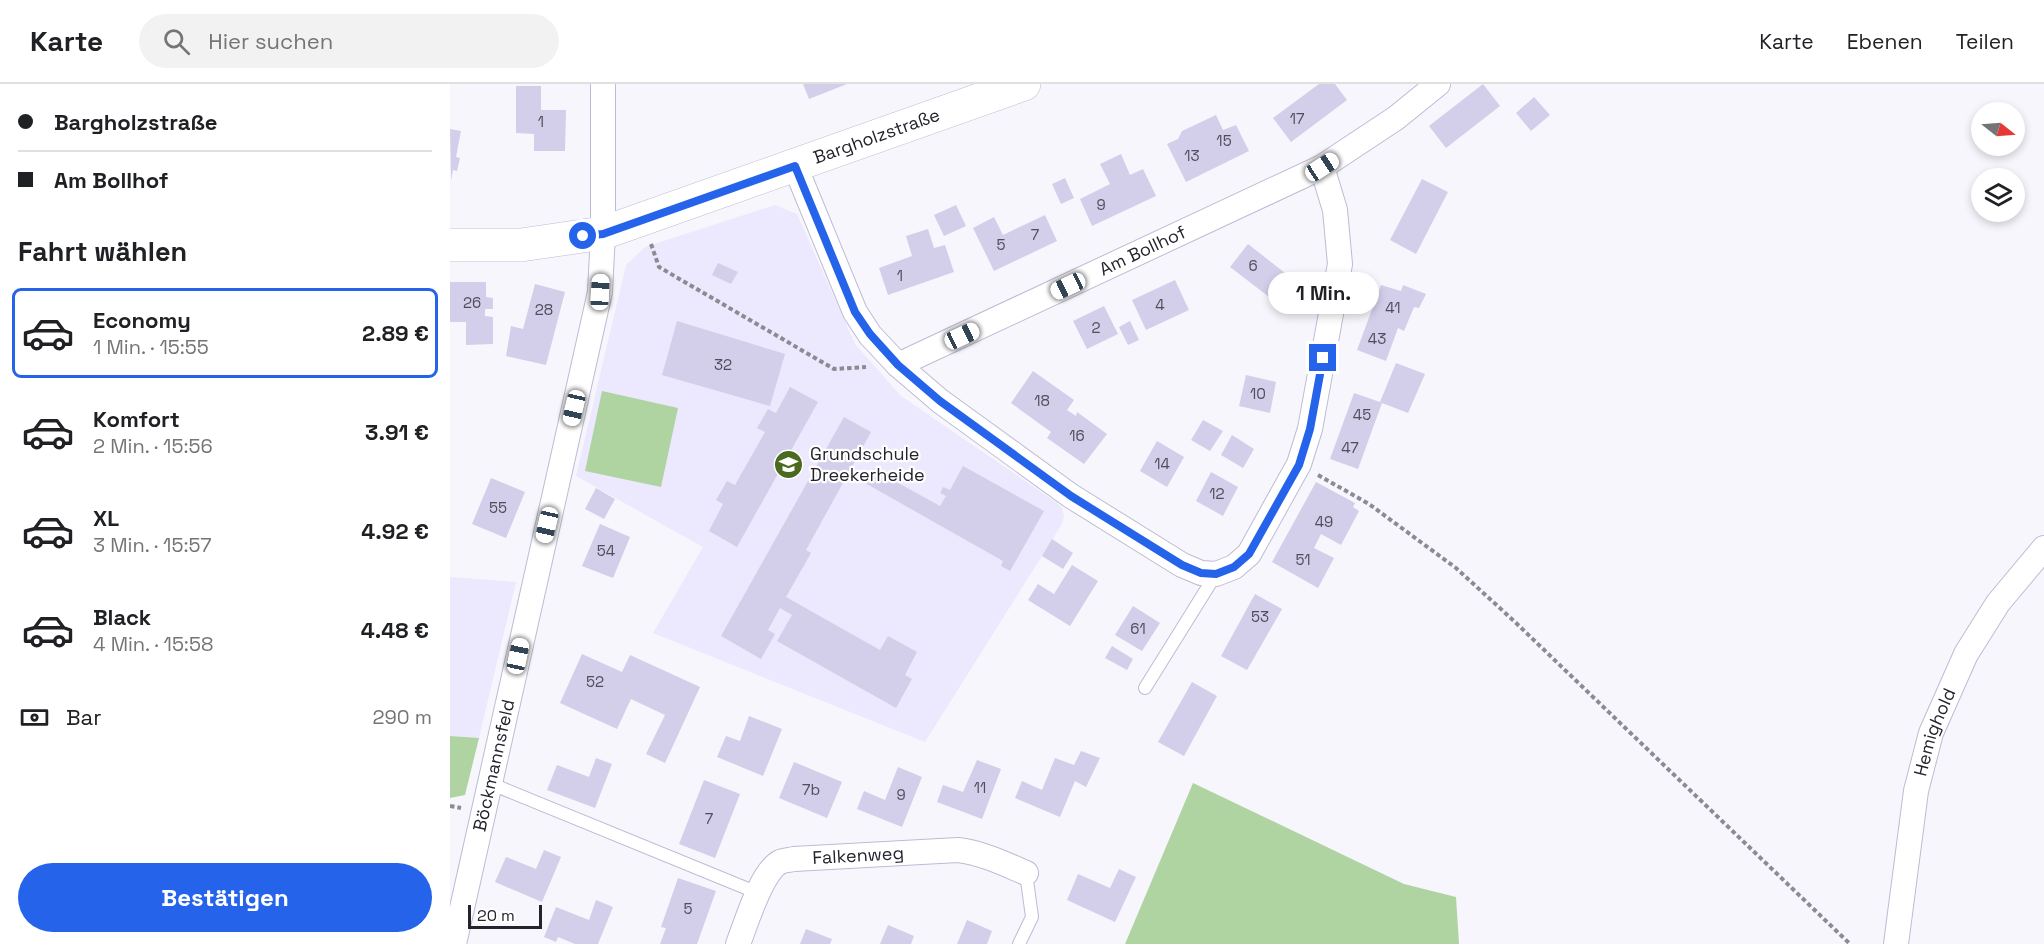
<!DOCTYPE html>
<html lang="de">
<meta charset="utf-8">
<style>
body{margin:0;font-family:"Space Grotesk",sans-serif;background:#f2f2f2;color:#202124;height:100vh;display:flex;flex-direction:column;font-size:22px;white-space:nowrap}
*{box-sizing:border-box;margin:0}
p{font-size:20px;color:#757577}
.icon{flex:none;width:33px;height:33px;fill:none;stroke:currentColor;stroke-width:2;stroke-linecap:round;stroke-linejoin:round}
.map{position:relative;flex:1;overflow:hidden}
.sheet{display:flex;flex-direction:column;background:#fff;width:450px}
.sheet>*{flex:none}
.top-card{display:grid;align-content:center;height:132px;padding:0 18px;background:#fff}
.needle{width:39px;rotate:107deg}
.controls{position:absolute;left:1521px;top:18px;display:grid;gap:12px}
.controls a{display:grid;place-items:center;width:54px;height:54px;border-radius:50%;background:#fff;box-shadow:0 3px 9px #0003;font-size:30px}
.scale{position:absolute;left:18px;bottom:15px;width:74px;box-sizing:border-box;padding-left:6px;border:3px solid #24222c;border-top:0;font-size:16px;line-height:21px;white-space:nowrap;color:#24222c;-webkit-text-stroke:4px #fff;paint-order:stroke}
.end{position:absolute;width:27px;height:27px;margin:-14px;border:8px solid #2563eb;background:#fff;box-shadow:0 0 0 3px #fff}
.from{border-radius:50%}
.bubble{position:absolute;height:42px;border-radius:21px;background:#fff;box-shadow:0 3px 9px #0003;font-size:20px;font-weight:600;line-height:42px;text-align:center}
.car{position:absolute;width:18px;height:36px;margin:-18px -9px;border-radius:8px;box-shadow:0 0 4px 2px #0007;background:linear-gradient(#fff 24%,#345 0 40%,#fff 0 76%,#345 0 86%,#fff 0)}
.top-card b{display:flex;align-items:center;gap:21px;height:57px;font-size:22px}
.top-card b+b{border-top:2px solid #e0e0e0}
.top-card i{width:15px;height:15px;background:#202124}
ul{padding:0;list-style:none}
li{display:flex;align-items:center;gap:18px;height:90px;margin:0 12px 9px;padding:0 6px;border:3px solid transparent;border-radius:9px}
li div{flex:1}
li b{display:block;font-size:22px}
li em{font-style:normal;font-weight:600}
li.on{border-color:#2563eb}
li>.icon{width:54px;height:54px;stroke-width:1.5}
h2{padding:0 18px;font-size:27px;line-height:72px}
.pay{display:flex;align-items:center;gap:15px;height:66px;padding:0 18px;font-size:22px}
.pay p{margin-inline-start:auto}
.button{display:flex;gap:12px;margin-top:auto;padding:12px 18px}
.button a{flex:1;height:69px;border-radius:36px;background:#2563eb;color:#fff;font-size:24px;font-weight:600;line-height:69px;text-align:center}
header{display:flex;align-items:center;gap:36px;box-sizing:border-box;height:84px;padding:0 30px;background:#fff;border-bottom:2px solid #e0e0e0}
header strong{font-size:28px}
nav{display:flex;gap:33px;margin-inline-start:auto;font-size:21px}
.search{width:420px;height:54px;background:#f2f2f2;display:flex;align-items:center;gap:15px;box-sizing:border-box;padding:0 21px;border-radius:33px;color:#757577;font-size:22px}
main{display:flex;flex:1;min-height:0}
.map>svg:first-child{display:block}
.built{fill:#ece8fe}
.green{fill:#b0d3a2}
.building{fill:#d3ceea}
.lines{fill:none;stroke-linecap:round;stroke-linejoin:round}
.service-casing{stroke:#bfbad5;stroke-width:14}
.minor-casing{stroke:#bfbad5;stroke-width:26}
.secondary-casing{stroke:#bfbad5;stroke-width:34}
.path{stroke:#8c8b93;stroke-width:4;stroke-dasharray:4.5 3;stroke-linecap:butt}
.service{stroke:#fff;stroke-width:12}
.minor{stroke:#fff;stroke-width:24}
.secondary{stroke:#fff;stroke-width:33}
.route{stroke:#2563eb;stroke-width:8}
.labels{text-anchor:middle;stroke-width:4.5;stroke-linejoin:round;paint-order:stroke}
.number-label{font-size:15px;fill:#504d5c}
.street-label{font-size:18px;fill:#24222c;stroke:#fff}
.poi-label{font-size:18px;fill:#24222c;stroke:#fff;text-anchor:start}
</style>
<header>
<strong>Karte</strong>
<div class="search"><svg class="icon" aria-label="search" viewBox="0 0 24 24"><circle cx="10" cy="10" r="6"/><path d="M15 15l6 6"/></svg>Hier suchen</div>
<nav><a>Karte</a><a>Ebenen</a><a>Teilen</a></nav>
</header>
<main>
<section class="sheet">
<div class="top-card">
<b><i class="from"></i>Bargholzstraße</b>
<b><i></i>Am Bollhof</b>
</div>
<h2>Fahrt wählen</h2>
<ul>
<li class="on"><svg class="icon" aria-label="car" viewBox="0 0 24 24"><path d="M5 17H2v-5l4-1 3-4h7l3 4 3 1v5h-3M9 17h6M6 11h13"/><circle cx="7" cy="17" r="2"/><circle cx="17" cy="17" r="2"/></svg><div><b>Economy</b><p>1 Min. · 15:55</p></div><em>2.89 €</em></li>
<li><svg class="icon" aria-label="car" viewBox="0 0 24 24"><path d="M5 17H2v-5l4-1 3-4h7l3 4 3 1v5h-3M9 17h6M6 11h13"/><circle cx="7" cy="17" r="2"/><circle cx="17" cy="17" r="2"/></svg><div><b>Komfort</b><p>2 Min. · 15:56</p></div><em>3.91 €</em></li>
<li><svg class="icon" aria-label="car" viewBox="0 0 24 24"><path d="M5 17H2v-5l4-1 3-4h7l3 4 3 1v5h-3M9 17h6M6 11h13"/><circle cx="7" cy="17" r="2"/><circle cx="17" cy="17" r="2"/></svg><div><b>XL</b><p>3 Min. · 15:57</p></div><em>4.92 €</em></li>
<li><svg class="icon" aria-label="car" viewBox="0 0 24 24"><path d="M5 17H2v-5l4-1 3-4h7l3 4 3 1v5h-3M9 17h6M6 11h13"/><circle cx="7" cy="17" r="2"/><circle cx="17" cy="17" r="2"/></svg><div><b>Black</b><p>4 Min. · 15:58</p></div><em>4.48 €</em></li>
</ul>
<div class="pay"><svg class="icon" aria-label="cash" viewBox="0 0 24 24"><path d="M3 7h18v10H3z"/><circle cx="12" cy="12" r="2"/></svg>Bar<p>290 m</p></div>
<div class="button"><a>Bestätigen</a></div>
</section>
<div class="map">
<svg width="1594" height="860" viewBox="0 0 1594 860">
<rect width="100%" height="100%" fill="#f7f6fc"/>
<g class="built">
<path d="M 325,121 L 347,130 L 405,260 L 451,312 L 606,418 L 612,424 L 614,431 L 612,440 L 475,658 L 203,549 L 253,463 L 126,392 L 176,181 L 195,163 Z"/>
<path d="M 0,493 L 66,498 L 29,654 L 0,652 Z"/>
</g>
<g class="green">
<path d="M 152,307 L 228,324 L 211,403 L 135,387 Z"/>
<path d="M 0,652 L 29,654 L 15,711 L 0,714 Z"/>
<path d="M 743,699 L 954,800 L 1006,813 L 1009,860 L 675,860 Z"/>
</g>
<g class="building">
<path d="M 353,0 L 397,0 L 359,15 Z"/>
<path d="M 869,0 L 885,0 L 897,16 L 841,58 L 823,34 Z"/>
<path d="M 1033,0 L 1050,22 L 996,64 L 979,42 Z"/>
<path d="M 66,2 L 91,2 L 91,26 L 116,26 L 115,67 L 84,67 L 84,50 L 66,49 Z"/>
<path d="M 1084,13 L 1100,31 L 1081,47 L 1066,29 Z"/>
<path d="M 766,31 L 773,46 L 786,41 L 799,67 L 736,98 L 717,60 L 728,55 L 732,47 Z"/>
<path d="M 0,45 L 11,47 L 6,73 L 10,74 L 7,87 L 3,86 L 1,97 Z"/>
<path d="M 671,70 L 680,91 L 693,85 L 706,112 L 642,142 L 630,115 L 660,100 L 650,80 Z"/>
<path d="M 615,94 L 624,114 L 611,120 L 602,100 Z"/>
<path d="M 972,95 L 998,108 L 966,170 L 940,156 Z"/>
<path d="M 506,121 L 516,142 L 494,152 L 484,131 Z"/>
<path d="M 595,131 L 607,157 L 544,187 L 523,144 L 544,133 L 553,151 Z"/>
<path d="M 478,145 L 484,164 L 495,161 L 504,188 L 438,211 L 429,184 L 462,172 L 456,152 Z"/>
<path d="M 798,160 L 853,203 L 836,226 L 780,183 Z"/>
<path d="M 268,179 L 288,188 L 281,200 L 262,191 Z"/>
<path d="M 725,196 L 739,226 L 696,246 L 682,216 Z"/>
<path d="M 0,198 L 36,198 L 36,213 L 43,214 L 43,225 L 35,225 L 35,232 L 43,233 L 43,260 L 16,261 L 16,238 L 0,238 Z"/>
<path d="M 85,200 L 115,208 L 96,281 L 56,272 L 61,242 L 73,245 Z"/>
<path d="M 931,201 L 951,207 L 953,201 L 976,210 L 969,224 L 964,223 L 954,247 L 948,244 L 936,277 L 907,266 Z"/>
<path d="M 654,222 L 668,250 L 637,265 L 623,237 Z"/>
<path d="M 227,237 L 335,270 L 320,322 L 212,291 Z"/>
<path d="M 680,237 L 689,256 L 678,261 L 669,243 Z"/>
<path d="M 946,279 L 975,290 L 958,329 L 932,319 L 908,385 L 880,375 L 904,309 L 930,318 Z"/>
<path d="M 583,287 L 624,316 L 617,326 L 626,332 L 627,328 L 657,350 L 634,380 L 597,354 L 601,348 L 561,319 Z"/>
<path d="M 796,291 L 826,298 L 820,329 L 789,322 Z"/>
<path d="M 340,303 L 368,318 L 287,463 L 259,447 L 273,420 L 266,416 L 277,397 L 285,401 L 315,348 L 307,344 L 318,325 L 326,329 Z"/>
<path d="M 394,333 L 421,348 L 356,466 L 361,469 L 336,513 L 430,566 L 438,552 L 467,568 L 455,591 L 462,595 L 446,624 L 327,557 L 342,531 L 330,524 L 318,546 L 325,550 L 311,575 L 271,552 Z"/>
<path d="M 753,336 L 773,347 L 760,367 L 741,356 Z"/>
<path d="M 782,351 L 804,365 L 793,384 L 771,371 Z"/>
<path d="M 707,357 L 734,373 L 717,403 L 690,387 Z"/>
<path d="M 513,382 L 594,427 L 560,487 L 551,482 L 553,477 L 415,399 L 423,385 L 490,422 L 496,412 L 490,409 L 493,403 L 500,406 Z"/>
<path d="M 761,388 L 788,403 L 773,432 L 746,417 Z"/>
<path d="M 41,394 L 75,408 L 56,454 L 22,440 Z"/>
<path d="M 866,398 L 905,419 L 903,423 L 909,427 L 891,461 L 871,450 L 864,464 L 884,474 L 868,504 L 822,478 Z"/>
<path d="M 146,404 L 165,415 L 154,435 L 135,425 Z"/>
<path d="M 150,440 L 180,453 L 163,494 L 132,482 Z"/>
<path d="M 602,455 L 623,469 L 613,485 L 592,472 Z"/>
<path d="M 622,481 L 648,497 L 620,542 L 578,516 L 588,500 L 604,510 Z"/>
<path d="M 805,510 L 832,525 L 797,586 L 771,572 Z"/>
<path d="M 683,522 L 710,539 L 692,567 L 665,551 Z"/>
<path d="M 662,562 L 683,575 L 677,586 L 655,574 Z"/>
<path d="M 132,570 L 172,588 L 180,571 L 250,603 L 215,679 L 196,670 L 215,631 L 181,615 L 167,645 L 110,619 Z"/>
<path d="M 742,598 L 767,612 L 734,672 L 708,658 Z"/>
<path d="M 299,632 L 332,645 L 313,692 L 267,673 L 276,652 L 290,657 Z"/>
<path d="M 631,667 L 650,674 L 636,703 L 625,697 L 610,733 L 565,714 L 572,697 L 592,706 L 605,674 L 624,681 Z"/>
<path d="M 146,674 L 162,680 L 145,724 L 97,706 L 107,681 L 139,693 Z"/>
<path d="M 527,676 L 551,685 L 532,735 L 487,718 L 493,701 L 513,708 Z"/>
<path d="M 344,678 L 392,698 L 377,734 L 329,714 Z"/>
<path d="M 448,683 L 472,693 L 452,743 L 407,725 L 414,707 L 435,716 Z"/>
<path d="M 254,696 L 290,710 L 265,774 L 229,760 Z"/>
<path d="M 94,766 L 111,773 L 92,818 L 45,798 L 56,773 L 86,785 Z"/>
<path d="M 669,785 L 686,793 L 665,838 L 617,816 L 628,790 L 660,804 Z"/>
<path d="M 228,794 L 266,807 L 247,860 L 210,860 L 216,844 L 211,843 Z"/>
<path d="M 146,816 L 163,823 L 148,860 L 125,860 L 108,853 L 106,858 L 94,853 L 106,823 L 139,836 Z"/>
<path d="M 517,836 L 542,847 L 537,860 L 507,860 Z"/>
<path d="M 438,841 L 464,852 L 461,860 L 430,860 Z"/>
<path d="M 356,845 L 382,855 L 380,860 L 350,860 Z"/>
</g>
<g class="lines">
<defs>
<g id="service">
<path d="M 695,604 L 766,490"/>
<path d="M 39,699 L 308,809"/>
<path d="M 569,860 L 582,833 L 576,789"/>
</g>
<g id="minor">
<path d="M 345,82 L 405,228 L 420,251 L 448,281 L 490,317 L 621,412 L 732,481 L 751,489 L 766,490 L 784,483 L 799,470 L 849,380 L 860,345 L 890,180 L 885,126 L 872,83 L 946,34 L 988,0"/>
<path id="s1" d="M 448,281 L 872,83"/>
<path id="s2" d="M 4,860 L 150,208 L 153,149 L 153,0"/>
<path id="s3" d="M 288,860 C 296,840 311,788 330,778 C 334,776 340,776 344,775 L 508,766 C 532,769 553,779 576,789"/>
<path id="s4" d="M 1446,860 L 1466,707 L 1481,649 L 1516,570 L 1548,519 L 1594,464"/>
</g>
<g id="secondary">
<path id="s5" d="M 0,161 L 71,161 L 153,149 L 574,0"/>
</g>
</defs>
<use href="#service" class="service-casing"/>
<use href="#minor" class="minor-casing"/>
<use href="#secondary" class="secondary-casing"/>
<g class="path">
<path d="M 201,160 L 209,183 L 384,285 L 416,283"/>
<path d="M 868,391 L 919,420 L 1006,484 L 1064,537 L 1400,860"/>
<path d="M 0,722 L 11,724"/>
</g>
<use href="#service" class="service"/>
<use href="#minor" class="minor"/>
<use href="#secondary" class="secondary"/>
</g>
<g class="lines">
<path class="route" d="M 133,152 L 153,150 L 345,82 L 405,228 L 420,250 L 448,281 L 490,317 L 621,412 L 732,481 L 751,489 L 766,490 L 784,483 L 799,470 L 849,381 L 860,345 L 873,274"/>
</g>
<defs>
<symbol id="school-disc" viewBox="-11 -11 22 22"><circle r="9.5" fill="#4c6a1e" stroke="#fff"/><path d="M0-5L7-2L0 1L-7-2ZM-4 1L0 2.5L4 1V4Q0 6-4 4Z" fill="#fff"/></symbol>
</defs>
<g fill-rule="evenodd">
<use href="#school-disc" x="322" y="364" width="33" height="33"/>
</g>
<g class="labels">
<g class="number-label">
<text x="847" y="40">17</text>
<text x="91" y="43">1</text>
<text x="774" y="62">15</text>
<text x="742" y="77">13</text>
<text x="651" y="126">9</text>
<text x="585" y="156">7</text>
<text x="551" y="166">5</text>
<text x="803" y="187">6</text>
<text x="450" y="197">1</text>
<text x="22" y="224">26</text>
<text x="710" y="226">4</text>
<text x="943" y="229">41</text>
<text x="94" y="231">28</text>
<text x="646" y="249">2</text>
<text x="927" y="260">43</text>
<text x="273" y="286">32</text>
<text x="808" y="315">10</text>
<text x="592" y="322">18</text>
<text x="912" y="336">45</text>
<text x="627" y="357">16</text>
<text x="900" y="369">47</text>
<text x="712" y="385">14</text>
<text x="767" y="415">12</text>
<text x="48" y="429">55</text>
<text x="874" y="443">49</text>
<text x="156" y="472">54</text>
<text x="853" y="481">51</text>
<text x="810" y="538">53</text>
<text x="688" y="550">61</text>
<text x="145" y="603">52</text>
<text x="530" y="709">11</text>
<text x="361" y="711">7b</text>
<text x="451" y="716">9</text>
<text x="259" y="740">7</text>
<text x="238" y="830">5</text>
</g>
<g class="street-label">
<text dy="6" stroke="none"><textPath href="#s5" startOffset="444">Bargholzstraße</textPath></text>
<text dy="6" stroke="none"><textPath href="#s1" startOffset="270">Am Bollhof</textPath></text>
<text dy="6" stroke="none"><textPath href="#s4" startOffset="216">Hemighold</textPath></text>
<text dy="6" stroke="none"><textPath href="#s2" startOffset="183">Böckmannsfeld</textPath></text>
<text dy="6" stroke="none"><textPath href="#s3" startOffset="172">Falkenweg</textPath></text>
</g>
<g class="poi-label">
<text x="360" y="376">Grundschule<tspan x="360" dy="21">Dreekerheide</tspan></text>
</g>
</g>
</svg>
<div class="controls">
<a><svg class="needle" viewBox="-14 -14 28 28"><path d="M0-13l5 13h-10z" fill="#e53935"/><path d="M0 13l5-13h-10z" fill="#757577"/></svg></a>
<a><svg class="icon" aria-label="layers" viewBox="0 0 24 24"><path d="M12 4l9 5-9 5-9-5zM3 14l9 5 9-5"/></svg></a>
</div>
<div class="scale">20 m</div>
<i class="end from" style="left:133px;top:152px"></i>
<i class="end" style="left:873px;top:274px"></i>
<div class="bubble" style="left:818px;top:188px;width:111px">1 Min.</div>
<i class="car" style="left:872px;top:83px;rotate:57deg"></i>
<i class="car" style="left:618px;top:202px;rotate:245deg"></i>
<i class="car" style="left:150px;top:208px;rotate:3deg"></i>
<i class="car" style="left:512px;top:252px;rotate:65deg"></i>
<i class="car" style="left:124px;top:324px;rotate:193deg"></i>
<i class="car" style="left:97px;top:441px;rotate:193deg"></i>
<i class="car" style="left:68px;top:572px;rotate:12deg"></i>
</div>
</main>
